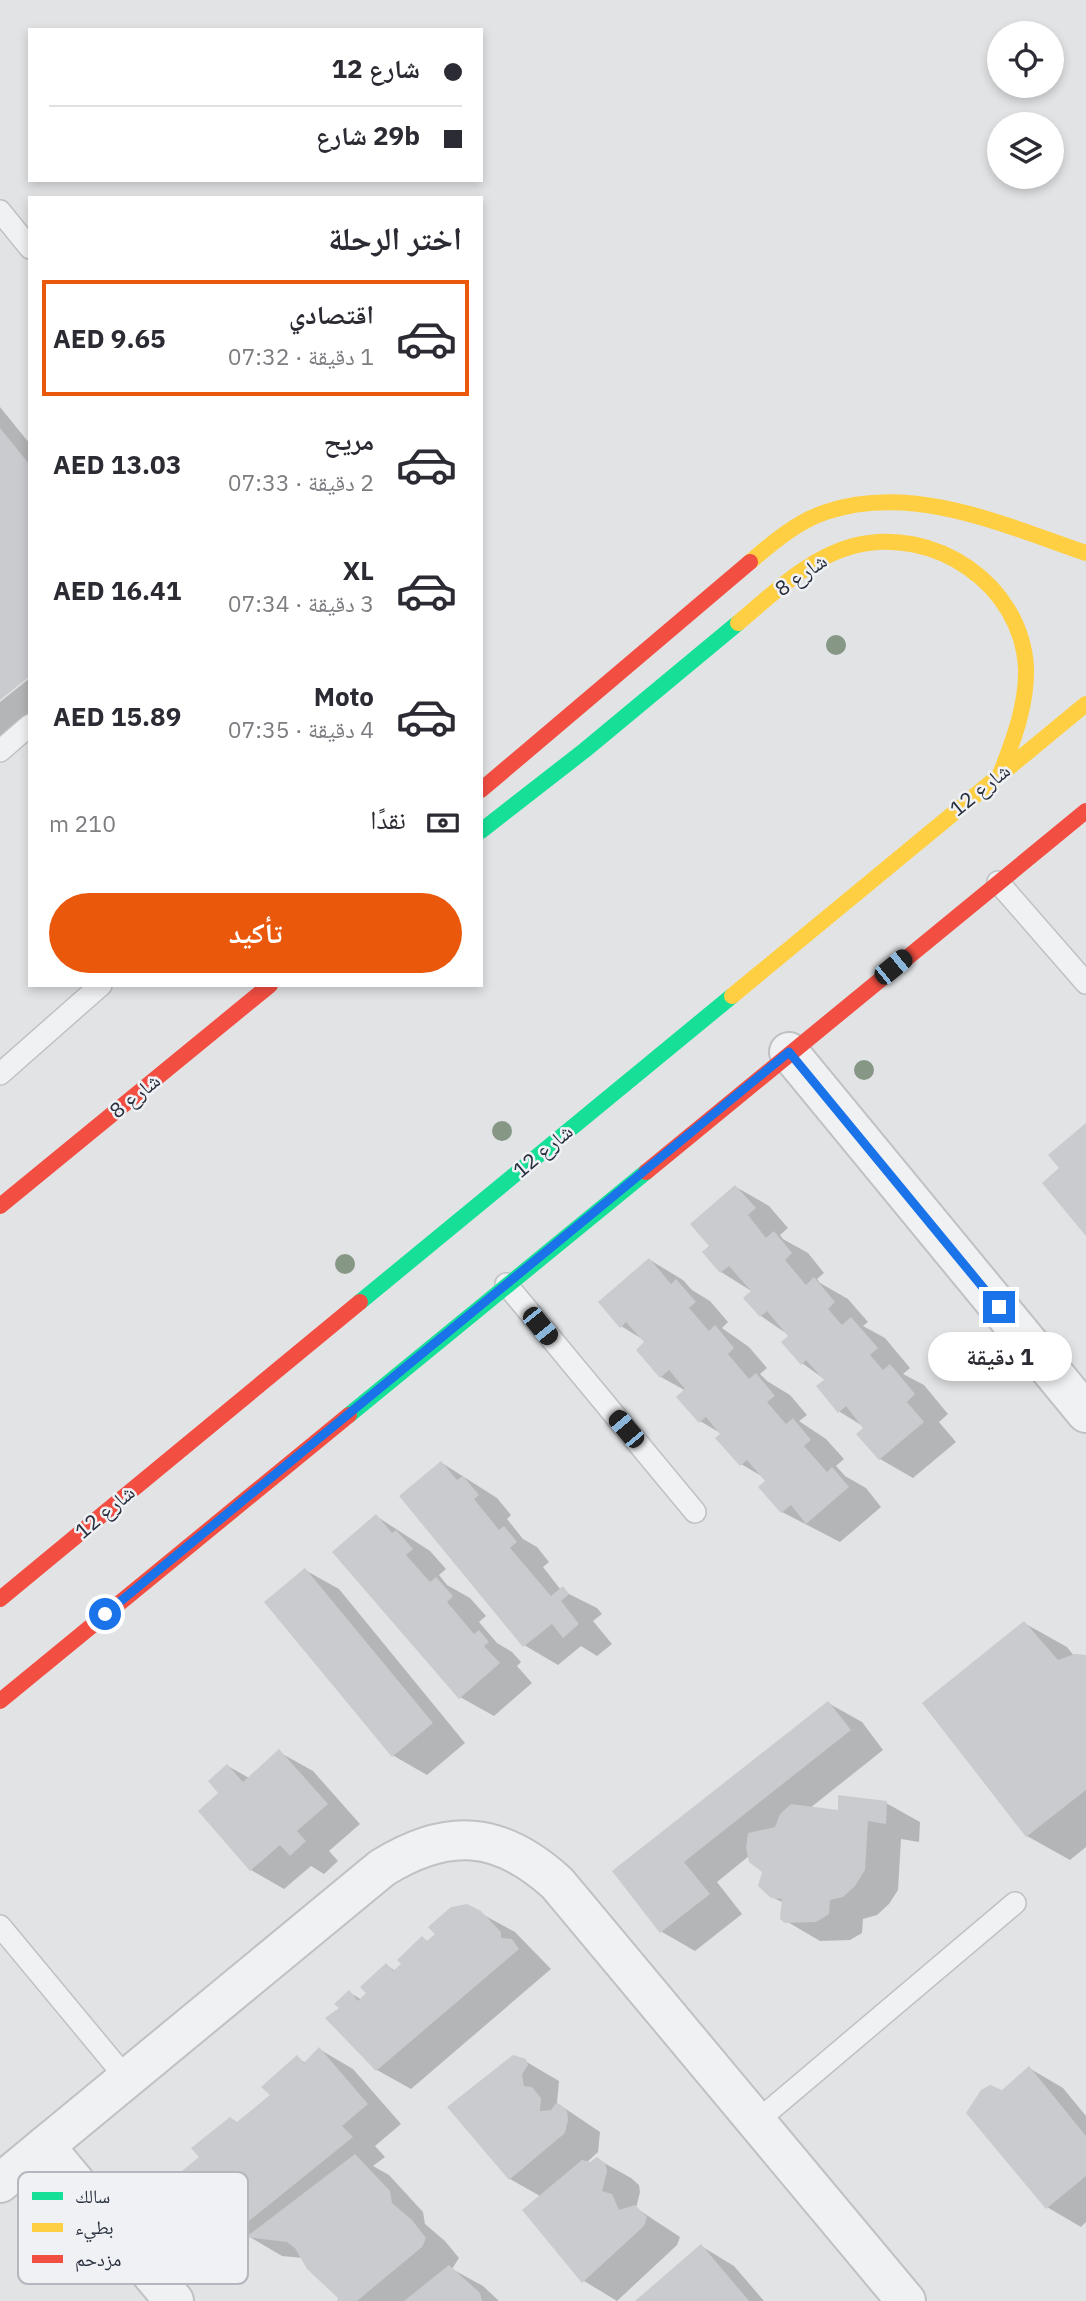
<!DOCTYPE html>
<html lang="ar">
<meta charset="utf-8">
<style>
body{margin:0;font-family:"IBM Plex Sans","Noto Naskh Arabic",sans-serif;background:#f2f2f3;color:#2b2b33;direction:rtl;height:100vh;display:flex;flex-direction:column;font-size:26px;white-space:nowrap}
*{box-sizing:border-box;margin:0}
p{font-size:23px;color:#7c7c81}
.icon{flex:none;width:38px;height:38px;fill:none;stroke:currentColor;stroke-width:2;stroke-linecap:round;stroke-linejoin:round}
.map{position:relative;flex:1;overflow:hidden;direction:ltr}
.panel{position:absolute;left:28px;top:196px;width:455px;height:791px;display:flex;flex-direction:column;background:#fff;border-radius:0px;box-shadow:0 4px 10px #0003;direction:rtl}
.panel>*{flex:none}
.hud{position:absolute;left:28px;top:28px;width:455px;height:154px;border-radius:0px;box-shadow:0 4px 10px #0003;direction:rtl;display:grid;align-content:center;height:154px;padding:0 21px;background:#fff}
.fabs{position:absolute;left:987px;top:21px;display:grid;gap:14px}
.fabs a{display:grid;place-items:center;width:77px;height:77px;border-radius:50%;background:#fff;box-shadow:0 4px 10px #0003;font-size:35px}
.end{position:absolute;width:32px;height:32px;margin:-16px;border:9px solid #1a73e8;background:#fff;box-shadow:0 0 0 4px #fff}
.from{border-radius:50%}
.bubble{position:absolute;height:49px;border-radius:24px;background:#fff;box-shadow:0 4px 10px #0003;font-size:23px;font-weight:800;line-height:49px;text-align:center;direction:rtl}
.car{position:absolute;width:21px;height:42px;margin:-21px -10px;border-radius:9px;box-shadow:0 0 5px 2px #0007;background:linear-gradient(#222 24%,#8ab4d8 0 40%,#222 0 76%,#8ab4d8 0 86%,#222 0)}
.hud b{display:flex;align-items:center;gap:24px;height:66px;font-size:26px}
.hud b+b{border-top:2px solid #e1e1e2}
.hud i{width:18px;height:18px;background:#2b2b33}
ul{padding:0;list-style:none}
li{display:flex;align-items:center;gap:21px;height:116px;margin:0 14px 10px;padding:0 7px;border:4px solid transparent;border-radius:0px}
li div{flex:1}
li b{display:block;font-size:26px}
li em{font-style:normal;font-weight:800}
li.active{border-color:#ea580c}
li>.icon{width:63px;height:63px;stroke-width:1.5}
h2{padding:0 21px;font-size:32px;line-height:84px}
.pay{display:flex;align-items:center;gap:18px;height:77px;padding:0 21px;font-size:26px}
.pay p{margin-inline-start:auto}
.action{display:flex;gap:14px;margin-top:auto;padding:14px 21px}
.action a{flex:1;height:80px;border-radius:42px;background:#ea580c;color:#fff;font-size:28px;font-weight:800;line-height:80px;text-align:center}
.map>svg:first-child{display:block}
.shadow{fill:#0003}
.building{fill:#c9cbce}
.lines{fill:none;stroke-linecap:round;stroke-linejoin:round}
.lane-casing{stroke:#bfc1c3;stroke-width:24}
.street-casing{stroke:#bfc1c3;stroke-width:42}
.lane{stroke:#f0f1f3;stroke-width:21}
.street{stroke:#f0f1f3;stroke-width:38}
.fast{stroke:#16e098;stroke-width:16}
.slow{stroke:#ffcf43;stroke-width:16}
.jam{stroke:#f24e42;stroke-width:16}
.tree{fill:#879786}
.route{stroke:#1a73e8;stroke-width:9}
.labels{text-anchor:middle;stroke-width:5;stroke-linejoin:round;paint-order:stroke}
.street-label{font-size:21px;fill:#29303d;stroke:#eff1f5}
.key{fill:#eff1f5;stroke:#b4b7be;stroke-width:2}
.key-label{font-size:19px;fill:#29303d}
</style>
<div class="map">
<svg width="1086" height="2301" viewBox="0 0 1086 2301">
<rect width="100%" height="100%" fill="#e1e3e5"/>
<g class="shadow">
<path d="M 0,407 L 30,444 L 30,674 L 0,698 Z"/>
<path d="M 30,678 L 30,722 L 0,746 L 0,702 Z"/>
<path d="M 736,1187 L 769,1206 L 788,1228 L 780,1235 L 783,1239 L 808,1253 L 824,1273 L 817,1279 L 820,1283 L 848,1299 L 868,1322 L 863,1326 L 885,1338 L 910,1368 L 903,1374 L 924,1385 L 948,1414 L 939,1422 L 956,1442 L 913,1478 L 880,1459 L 866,1428 L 840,1412 L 827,1381 L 802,1363 L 790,1336 L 761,1316 L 753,1292 L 721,1272 L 712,1247 Z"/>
<path d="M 650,1260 L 683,1280 L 692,1290 L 710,1301 L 728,1322 L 722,1328 L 749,1347 L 767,1368 L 760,1374 L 767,1381 L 790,1395 L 807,1415 L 799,1421 L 826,1439 L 844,1459 L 836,1466 L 845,1476 L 866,1488 L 881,1507 L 840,1542 L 782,1512 L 765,1478 L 741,1464 L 722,1434 L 700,1421 L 686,1391 L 661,1377 L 647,1342 L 621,1326 Z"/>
<path d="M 442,1463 L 497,1498 L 511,1515 L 507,1519 L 523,1539 L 537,1547 L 549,1562 L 543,1567 L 561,1590 L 597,1608 L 602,1614 L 593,1621 L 612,1644 L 597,1656 L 581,1646 L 558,1665 L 524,1645 Z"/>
<path d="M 376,1516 L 430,1551 L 446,1569 L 439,1575 L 447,1585 L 470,1598 L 486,1616 L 479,1622 L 497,1643 L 512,1652 L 521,1662 L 517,1666 L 532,1683 L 494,1716 L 460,1697 Z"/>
<path d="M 305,1570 L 339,1589 L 465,1743 L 427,1775 L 394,1756 L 267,1602 Z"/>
<path d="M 1024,1623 L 1067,1647 L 1074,1656 L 1086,1657 L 1086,1847 L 1070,1860 L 1027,1836 Z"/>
<path d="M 828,1703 L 862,1722 L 883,1750 L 810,1808 L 840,1812 L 886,1803 L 920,1822 L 919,1842 L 901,1839 L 898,1890 L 889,1904 L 877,1915 L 863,1919 L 862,1933 L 850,1940 L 820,1941 L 786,1921 L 784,1903 L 772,1897 L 764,1871 L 749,1856 L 717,1882 L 742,1914 L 695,1951 L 662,1932 L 614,1872 Z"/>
<path d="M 279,1752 L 313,1771 L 360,1824 L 329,1851 L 338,1861 L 324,1874 L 311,1866 L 284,1889 L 251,1870 L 221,1793 L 228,1766 L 249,1778 Z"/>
<path d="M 480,1913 L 515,1932 L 551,1969 L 411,2089 L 377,2070 L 328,2018 L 341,2008 L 349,1992 L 362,2000 L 387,1965 L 395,1971 L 403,1964 L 422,1938 L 429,1942 Z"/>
<path d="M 319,2049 L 353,2069 L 401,2124 L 375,2146 L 385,2157 L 373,2166 L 389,2175 L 423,2212 L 425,2224 L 445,2241 L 459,2258 L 452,2269 L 483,2286 L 499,2301 L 339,2301 L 340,2298 L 303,2258 L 282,2256 L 229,2225 L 238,2123 L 272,2095 L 297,2058 L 306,2063 Z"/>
<path d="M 525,2061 L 559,2081 L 557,2103 L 600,2132 L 598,2152 L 586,2163 L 590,2164 L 597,2159 L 631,2178 L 639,2185 L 640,2192 L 636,2208 L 680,2237 L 677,2245 L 617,2301 L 584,2281 L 540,2196 L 510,2179 L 450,2107 Z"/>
<path d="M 1029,2068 L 1063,2088 L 1086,2116 L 1086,2222 L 1081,2227 L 1047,2207 L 1002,2092 Z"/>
<path d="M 701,2246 L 734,2266 L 764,2301 L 637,2301 Z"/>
</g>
<g class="building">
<path d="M 0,428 L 30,465 L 30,676 L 0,700 Z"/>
<path d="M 1086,1123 L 1086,1236 L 1042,1183 L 1059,1168 L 1048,1155 Z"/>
<path d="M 735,1185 L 756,1208 L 748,1215 L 766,1238 L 774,1231 L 792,1253 L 785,1260 L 806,1285 L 814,1277 L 835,1302 L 828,1309 L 842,1325 L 851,1317 L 878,1348 L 870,1355 L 883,1370 L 890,1364 L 915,1394 L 907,1402 L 924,1422 L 879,1460 L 856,1434 L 863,1428 L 846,1406 L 838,1413 L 816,1386 L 824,1380 L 806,1360 L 801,1365 L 781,1342 L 788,1336 L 767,1311 L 760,1317 L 743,1298 L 751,1291 L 729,1266 L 720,1273 L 702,1252 L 709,1246 L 690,1224 Z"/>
<path d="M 649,1258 L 671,1284 L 676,1279 L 696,1302 L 689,1308 L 709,1331 L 715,1325 L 734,1348 L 728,1354 L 749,1379 L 756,1373 L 775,1396 L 767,1402 L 786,1424 L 793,1418 L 811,1440 L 804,1446 L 827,1472 L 832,1467 L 849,1487 L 806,1524 L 791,1505 L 781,1513 L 758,1487 L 765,1481 L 747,1460 L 740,1466 L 715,1438 L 720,1434 L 706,1417 L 699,1423 L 676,1397 L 685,1389 L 669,1370 L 660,1378 L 636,1350 L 644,1342 L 626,1322 L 620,1328 L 598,1302 Z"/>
<path d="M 441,1461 L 457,1480 L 463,1476 L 479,1495 L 474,1499 L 499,1530 L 504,1526 L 517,1542 L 510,1548 L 551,1596 L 563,1586 L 569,1594 L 561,1601 L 579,1624 L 563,1638 L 552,1624 L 523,1647 L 399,1496 Z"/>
<path d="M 376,1514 L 392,1533 L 396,1530 L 413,1549 L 406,1555 L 430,1582 L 436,1577 L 453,1596 L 447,1602 L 474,1634 L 479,1630 L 489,1642 L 484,1646 L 500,1663 L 459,1699 L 332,1552 Z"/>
<path d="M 305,1568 L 433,1723 L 392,1757 L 264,1602 Z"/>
<path d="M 1024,1621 L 1058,1660 L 1075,1654 L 1086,1655 L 1086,1790 L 1026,1837 L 922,1703 Z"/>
<path d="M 828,1701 L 851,1730 L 684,1862 L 710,1894 L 660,1933 L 612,1871 Z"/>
<path d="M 279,1749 L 328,1804 L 297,1831 L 306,1841 L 290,1856 L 280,1845 L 250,1871 L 198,1811 L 218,1793 L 208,1781 L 227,1764 L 243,1782 Z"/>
<path d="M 838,1795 L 887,1801 L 886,1824 L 868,1821 L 865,1870 L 855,1886 L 843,1897 L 830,1900 L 829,1914 L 816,1922 L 785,1923 L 780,1919 L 782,1899 L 771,1898 L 758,1886 L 762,1872 L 749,1862 L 746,1848 L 748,1833 L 775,1827 L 780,1814 L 791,1804 L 838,1810 Z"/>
<path d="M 467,1904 L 481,1911 L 501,1932 L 501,1938 L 512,1939 L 519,1949 L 376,2071 L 325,2018 L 339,2008 L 334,2004 L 349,1990 L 358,2001 L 366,1993 L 360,1987 L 386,1963 L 393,1971 L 401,1964 L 397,1960 L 422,1936 L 427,1941 L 435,1934 L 428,1927 L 451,1907 Z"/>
<path d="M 319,2047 L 368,2104 L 342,2126 L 353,2137 L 244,2225 L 227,2227 L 182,2171 L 199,2157 L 191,2148 L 230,2117 L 237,2122 L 270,2095 L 261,2087 L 297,2055 L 304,2063 Z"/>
<path d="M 513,2055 L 526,2059 L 528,2065 L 522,2074 L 524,2086 L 532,2087 L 541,2098 L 540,2111 L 551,2110 L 556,2103 L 561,2105 L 567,2111 L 568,2120 L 565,2133 L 509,2180 L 447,2107 Z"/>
<path d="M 1029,2066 L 1086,2136 L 1086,2176 L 1046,2209 L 966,2113 L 981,2090 L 990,2085 L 1002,2090 Z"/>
<path d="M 355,2154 L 390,2191 L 392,2203 L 412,2220 L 426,2238 L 422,2247 L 357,2301 L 337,2301 L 338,2298 L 307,2269 L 295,2248 L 287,2242 L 246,2237 Z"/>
<path d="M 597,2157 L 605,2163 L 607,2171 L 602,2191 L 612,2194 L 619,2210 L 635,2205 L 647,2217 L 644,2226 L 582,2283 L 522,2210 L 582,2160 L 590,2162 Z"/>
<path d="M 701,2244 L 749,2301 L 635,2301 Z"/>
<path d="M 449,2265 L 480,2293 L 482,2301 L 404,2301 Z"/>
</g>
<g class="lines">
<defs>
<g id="lane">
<path d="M 0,211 L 30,248"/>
<path d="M 0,751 L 30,725"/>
<path d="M 998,882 L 1086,983"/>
<path d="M 0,1074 L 101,985"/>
<path d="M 506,1284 L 695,1512"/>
<path d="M 0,1926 L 127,2079"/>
<path d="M 756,2122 L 1015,1903"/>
</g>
<g id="street">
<path d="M 789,1052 L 1086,1413"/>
<path d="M 0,2183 L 45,2146"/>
<path d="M 174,2301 L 45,2146 L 382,1868 C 448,1827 500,1831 557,1883 L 906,2301"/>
</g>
</defs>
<use href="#lane" class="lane-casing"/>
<use href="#street" class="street-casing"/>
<use href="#lane" class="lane"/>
<use href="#street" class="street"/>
<g class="fast">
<path d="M 481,831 L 585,750 L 738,623"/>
<path d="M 360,1302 L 732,996"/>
<path d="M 349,1415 L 646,1172"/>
</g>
<g class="slow">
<path d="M 750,562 C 772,543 798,521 826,512 C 913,483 1004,525 1086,553"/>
<path d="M 738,623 C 773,594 808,558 853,546 C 933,525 1022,584 1026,668 C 1027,704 1014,739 1001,772"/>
<path d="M 732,996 L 1086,704"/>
</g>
<g class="jam">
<path d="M 481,790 L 750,562"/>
<path d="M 646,1172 L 1086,811"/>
<path d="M 0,1206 L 270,985"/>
<path d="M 0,1599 L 360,1302"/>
<path d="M 0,1701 L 349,1415"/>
</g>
</g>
<g class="tree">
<circle cx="836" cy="645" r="10"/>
<circle cx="864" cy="1070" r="10"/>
<circle cx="502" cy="1131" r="10"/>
<circle cx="345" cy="1264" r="10"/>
</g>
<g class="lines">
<path class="route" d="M 105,1614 L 789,1052 L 999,1307"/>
</g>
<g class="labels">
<g class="street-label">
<text transform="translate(801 575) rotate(-35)" y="7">شارع 8</text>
<text transform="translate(980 790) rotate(-39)" y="7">شارع 12</text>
<text transform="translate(135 1096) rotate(-39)" y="7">شارع 8</text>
<text transform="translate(543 1151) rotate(-40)" y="7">شارع 12</text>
<text transform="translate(105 1512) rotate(-40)" y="7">شارع 12</text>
</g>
</g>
<rect x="18" y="2172" width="230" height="112" rx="10" class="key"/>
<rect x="32" y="2192" width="31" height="8" fill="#16e098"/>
<rect x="32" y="2223" width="31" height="9" fill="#ffcf43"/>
<rect x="32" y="2255" width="31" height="8" fill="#f24e42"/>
<g class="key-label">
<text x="75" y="2203">سالك</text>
<text x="75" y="2234">بطيء</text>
<text x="75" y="2266">مزدحم</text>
</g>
</svg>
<div class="fabs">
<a><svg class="icon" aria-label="locate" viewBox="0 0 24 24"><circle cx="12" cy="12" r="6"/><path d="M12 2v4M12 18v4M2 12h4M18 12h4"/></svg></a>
<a><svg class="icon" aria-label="layers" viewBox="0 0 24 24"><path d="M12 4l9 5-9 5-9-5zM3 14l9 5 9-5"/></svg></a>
</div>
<i class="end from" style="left:105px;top:1614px"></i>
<i class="end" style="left:999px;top:1307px"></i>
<div class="bubble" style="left:928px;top:1332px;width:144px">1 دقيقة</div>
<i class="car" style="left:893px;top:967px;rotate:51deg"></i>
<i class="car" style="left:540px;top:1326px;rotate:141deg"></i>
<i class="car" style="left:626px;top:1429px;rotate:320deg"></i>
<div class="hud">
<b><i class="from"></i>شارع 12</b>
<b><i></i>29b شارع</b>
</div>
<section class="panel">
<h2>اختر الرحلة</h2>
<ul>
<li class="active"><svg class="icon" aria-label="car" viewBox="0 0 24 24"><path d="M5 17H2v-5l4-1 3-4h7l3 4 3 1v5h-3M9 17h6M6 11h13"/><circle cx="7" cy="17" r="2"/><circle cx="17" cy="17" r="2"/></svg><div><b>اقتصادي</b><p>1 دقيقة · 07:32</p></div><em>AED 9.65</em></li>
<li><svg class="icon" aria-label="car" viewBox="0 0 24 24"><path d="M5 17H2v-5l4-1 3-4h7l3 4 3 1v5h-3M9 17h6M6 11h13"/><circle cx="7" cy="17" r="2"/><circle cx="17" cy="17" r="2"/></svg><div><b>مريح</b><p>2 دقيقة · 07:33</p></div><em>AED 13.03</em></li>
<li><svg class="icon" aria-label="car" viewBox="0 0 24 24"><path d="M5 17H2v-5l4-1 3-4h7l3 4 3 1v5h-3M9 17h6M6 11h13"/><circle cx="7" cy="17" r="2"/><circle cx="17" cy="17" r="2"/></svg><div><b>XL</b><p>3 دقيقة · 07:34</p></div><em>AED 16.41</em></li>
<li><svg class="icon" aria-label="car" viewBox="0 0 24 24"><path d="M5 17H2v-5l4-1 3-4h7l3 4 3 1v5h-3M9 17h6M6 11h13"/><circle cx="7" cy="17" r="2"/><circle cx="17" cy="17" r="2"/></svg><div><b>Moto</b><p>4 دقيقة · 07:35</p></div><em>AED 15.89</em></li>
</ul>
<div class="pay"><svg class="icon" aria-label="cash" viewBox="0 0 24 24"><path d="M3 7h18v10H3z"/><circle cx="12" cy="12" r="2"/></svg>نقدًا<p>210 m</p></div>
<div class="action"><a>تأكيد</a></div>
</section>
</div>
